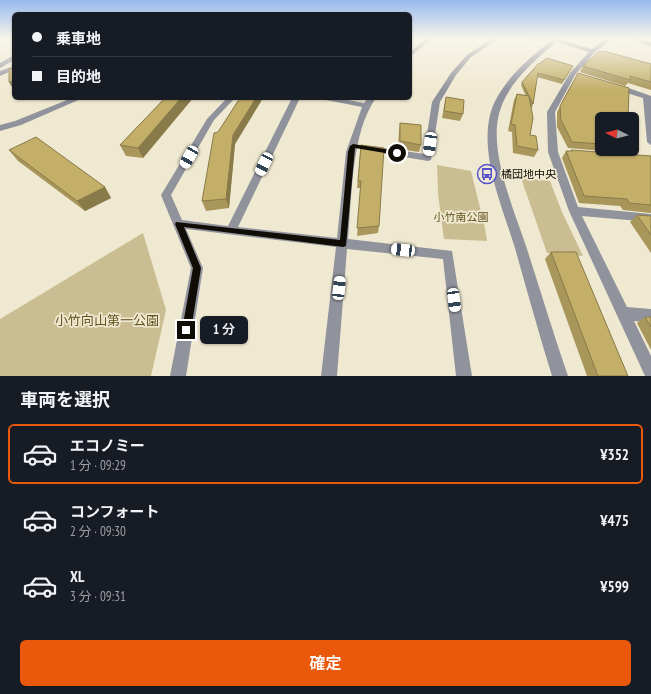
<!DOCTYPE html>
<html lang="ja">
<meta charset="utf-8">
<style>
body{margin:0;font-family:"PT Sans Narrow","Noto Sans JP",sans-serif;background:#20242c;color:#f1f3f6;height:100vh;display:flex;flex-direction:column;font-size:15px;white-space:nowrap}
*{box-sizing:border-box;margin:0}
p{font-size:13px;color:#9ea1a6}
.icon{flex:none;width:22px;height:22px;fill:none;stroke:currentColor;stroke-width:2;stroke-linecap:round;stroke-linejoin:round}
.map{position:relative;height:376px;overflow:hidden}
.drawer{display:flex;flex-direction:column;background:#171b24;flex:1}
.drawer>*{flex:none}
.banner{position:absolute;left:12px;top:12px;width:400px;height:88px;border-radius:6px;box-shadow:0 1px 3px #0004;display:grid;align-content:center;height:88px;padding:0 20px;background:#171b24}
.needle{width:26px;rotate:276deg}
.fabs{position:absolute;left:595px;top:112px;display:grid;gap:8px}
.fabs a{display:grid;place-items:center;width:44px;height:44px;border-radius:6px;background:#171b24;box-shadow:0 1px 3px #0004;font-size:20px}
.end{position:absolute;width:18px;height:18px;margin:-9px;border:5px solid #0f0d05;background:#fff;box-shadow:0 0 0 2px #fff}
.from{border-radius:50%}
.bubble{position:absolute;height:28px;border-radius:6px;background:#171b24;box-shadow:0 1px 3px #0004;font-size:13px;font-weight:600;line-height:28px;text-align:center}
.car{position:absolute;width:12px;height:24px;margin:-12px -6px;border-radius:5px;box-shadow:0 0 3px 1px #0007;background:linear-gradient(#fff 24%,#345 0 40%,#fff 0 76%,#345 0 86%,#fff 0)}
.banner b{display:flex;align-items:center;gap:14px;height:38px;font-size:15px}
.banner b+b{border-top:1px solid #363941}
.banner i{width:10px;height:10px;background:#f1f3f6}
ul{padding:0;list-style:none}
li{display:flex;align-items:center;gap:12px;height:60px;margin:0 8px 6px;padding:0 12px;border:2px solid transparent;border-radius:6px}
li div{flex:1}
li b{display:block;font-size:15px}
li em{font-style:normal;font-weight:600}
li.current{border-color:#ea580c}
li>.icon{width:36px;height:36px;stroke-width:1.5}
h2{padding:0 20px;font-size:18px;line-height:48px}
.action{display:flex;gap:8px;margin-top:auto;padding:8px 20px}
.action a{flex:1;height:46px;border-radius:6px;background:#ea580c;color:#fff;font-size:16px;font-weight:600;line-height:46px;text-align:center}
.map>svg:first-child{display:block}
.green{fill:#cabd92}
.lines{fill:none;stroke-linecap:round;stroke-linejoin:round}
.minor{fill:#90929c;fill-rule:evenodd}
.wall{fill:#a9965a}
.shaded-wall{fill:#897a4a}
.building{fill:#c4af69;stroke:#897a4a}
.route{fill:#0f0d05}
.labels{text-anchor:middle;stroke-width:3.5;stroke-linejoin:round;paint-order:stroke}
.poi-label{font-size:11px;fill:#0f0d05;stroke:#f0e9d1;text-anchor:start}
.park-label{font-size:11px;fill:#61521d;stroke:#f0e9d1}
.near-park-label{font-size:13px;fill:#61521d;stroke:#f0e9d1}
</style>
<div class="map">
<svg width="651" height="376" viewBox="0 0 651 376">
<rect width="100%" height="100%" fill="#f0e9d1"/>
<g class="green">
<path d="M 437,165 L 471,171 L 485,228 L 487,241 L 444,239 L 438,194 Z"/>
<path d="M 521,178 L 550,181 L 562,212 L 583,256 L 547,253 Z"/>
<path d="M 143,233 L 166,310 L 151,376 L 0,376 L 0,319 Z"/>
</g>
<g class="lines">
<g class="minor">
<path d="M 426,38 L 433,38 L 410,57 L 410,52 Z"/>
<path d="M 493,38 L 500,38 L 471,57 L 456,75 L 440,102 L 431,160 L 428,161 L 368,151 L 367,149 L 368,147 L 371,146 L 424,154 L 432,102 L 451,73 L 467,55 Z"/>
<path d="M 524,38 L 562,38 L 561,40 L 592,49 L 607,38 L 614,38 L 595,52 L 575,75 L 555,112 L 558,152 L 578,207 L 651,214 L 651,222 L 582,216 L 627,307 L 651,309 L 651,323 L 634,321 L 651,356 L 651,376 L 645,376 L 569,211 L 548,152 L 547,112 L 570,73 L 589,52 L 557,42 C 534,60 506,85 499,114 C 489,152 514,210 526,246 C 540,289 553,333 568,376 L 552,376 C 539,334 527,291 515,248 C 503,209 480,157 490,115 C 497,86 527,59 551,41 L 527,40 Z"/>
<path d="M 626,38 L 636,38 L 651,42 L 651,46 Z"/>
<path d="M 14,55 L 14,60 L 0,68 L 0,63 Z"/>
<path d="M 14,66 L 14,70 L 0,76 L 0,71 Z"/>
<path d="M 614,85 L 620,85 L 651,96 L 651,145 L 647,142 L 643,98 L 614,89 Z"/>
<path d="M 72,98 L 83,98 L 21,125 L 0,131 L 0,125 L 15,121 Z"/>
<path d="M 227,98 L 235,98 L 214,120 L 171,195 L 182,220 L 228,226 L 292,98 L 300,98 L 238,227 L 337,238 L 346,152 L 362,107 L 326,100 L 322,98 L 337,98 L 364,103 L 368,98 L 376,98 C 351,132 352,198 348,239 L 452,251 L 472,376 L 456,376 L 443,259 L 347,249 L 337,376 L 321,376 L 336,247 L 186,229 L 203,268 L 186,376 L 170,376 L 191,268 L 161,195 L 207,119 Z"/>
</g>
</g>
<g class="wall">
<path d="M 539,64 L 571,69 L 562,84 L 537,77 L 533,104 L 532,108 L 531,106 L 530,135 L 538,150 L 534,157 L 513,153 L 512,132 L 508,131 L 514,100 L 517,94 L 526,96 L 521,85 L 522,82 Z"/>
<path d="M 651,64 L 651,90 L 628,83 L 625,86 L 580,72 L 583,66 Z"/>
<path d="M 578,73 L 602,119 L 602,149 L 629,149 L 627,153 L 568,148 L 557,127 L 557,112 Z"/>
<path d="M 446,97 L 463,114 L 460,121 L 442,118 Z"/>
<path d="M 165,98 L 193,98 L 143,158 L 126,156 L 120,145 Z"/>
<path d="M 240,98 L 263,98 L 235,144 L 229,208 L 206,211 L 202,201 L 218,132 Z"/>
<path d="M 400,123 L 421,145 L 419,152 L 398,149 L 399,130 Z"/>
<path d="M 361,145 L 379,226 L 378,233 L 357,236 L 361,188 L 357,188 Z"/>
<path d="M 9,150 L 105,187 L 111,198 L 85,211 L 18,161 Z"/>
<path d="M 571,150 L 651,156 L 651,213 L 623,210 L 620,206 L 579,203 L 562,158 L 566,151 L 571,151 Z"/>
<path d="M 637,215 L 651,216 L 651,253 L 630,222 Z"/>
<path d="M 551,252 L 628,376 L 587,376 L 545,259 Z"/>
<path d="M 645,317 L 651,317 L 651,350 L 637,323 Z"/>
</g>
<g class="shaded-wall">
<path d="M 14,81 L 14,89 L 13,89 L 9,82 Z"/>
<path d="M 181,98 L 193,98 L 143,158 L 138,148 Z"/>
<path d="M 256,98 L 263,98 L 235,144 L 229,208 L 226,199 L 233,135 Z"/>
<path d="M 105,187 L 111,198 L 85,211 L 77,201 Z"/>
</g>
<g class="building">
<path d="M 599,51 L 603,52 L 604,51 L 651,64 L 651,82 L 630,76 L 630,80 L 583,66 Z"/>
<path d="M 547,58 L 573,66 L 564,80 L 538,73 L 533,104 L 522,82 L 539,63 L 539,64 Z"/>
<path d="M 14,68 L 14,81 L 9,82 L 9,69 Z"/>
<path d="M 578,73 L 629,88 L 628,119 L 602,119 L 602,144 L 572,142 L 561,120 L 560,106 Z"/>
<path d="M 517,94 L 529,96 L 533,118 L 530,135 L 536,136 L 538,150 L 517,146 L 515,125 L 511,124 Z"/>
<path d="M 446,97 L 464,100 L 463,114 L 444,111 Z"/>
<path d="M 165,98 L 181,98 L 138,148 L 120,145 Z"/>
<path d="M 240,98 L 256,98 L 233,135 L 226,199 L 202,201 L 214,133 L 218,132 Z"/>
<path d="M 400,123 L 421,125 L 421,145 L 400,141 Z"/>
<path d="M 36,137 L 105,187 L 77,201 L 9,150 Z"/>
<path d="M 361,145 L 384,148 L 379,226 L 357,228 L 361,181 L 358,181 Z"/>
<path d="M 571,150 L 651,156 L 651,205 L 629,203 L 627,199 L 584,196 L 566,151 L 572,151 Z"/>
<path d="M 637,215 L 651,216 L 651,235 Z"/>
<path d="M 551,252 L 576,252 L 628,376 L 598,376 Z"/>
<path d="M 645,317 L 651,317 L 651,327 Z"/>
</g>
<linearGradient id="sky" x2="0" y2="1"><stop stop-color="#97baee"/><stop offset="0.42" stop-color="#f8f5ea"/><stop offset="1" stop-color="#f8f5ea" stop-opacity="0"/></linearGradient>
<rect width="651" height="91" fill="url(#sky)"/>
<path class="route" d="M 353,144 L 397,151 L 400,153 L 397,155 L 355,148 L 346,246 L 343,247 L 184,227 L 201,268 L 191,330 L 190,333 L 186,334 L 183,333 L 182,330 L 193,268 L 175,224 L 176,222 L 340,240 L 348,152 L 350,146 Z"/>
<defs>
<symbol id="bus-ring" viewBox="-11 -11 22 22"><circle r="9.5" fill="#f0e9d1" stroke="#5653ca" stroke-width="1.5"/><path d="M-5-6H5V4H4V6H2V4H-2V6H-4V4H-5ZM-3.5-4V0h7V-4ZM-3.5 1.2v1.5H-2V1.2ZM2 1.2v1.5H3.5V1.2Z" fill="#5653ca"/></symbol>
</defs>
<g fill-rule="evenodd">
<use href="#bus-ring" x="476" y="163" width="22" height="22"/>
</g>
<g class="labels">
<g class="poi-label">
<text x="501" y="178">橘団地中央</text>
</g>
<g class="park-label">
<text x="461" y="221">小竹南公園</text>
</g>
<g class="near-park-label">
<text x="107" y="325">小竹向山第一公園</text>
</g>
</g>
</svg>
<div class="fabs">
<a><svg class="needle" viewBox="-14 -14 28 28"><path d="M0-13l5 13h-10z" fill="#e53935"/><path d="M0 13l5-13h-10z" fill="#9ea1a6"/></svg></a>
</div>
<i class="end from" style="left:397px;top:153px"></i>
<i class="end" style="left:186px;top:330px"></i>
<div class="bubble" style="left:200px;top:316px;width:48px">1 分</div>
<i class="car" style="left:430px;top:144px;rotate:188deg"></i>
<i class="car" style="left:189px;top:157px;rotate:210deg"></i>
<i class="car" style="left:264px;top:164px;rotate:206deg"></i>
<i class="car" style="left:403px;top:250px;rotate:276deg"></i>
<i class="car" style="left:339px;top:288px;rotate:6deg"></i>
<i class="car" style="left:454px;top:300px;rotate:172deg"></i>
<div class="banner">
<b><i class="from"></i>乗車地</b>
<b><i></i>目的地</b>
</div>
</div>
<section class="drawer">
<h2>車両を選択</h2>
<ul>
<li class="current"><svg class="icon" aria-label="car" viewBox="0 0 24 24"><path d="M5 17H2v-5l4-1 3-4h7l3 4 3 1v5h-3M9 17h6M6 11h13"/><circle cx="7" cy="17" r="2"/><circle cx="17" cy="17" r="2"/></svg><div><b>エコノミー</b><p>1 分 · 09:29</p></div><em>¥352</em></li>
<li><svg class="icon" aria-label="car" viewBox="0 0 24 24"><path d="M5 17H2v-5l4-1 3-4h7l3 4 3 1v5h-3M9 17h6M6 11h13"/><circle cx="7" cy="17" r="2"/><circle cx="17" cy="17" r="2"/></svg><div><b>コンフォート</b><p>2 分 · 09:30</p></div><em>¥475</em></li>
<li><svg class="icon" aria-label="car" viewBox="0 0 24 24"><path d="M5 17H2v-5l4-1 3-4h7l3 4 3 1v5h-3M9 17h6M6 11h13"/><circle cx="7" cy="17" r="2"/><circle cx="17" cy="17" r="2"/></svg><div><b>XL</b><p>3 分 · 09:31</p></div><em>¥599</em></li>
</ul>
<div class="action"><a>確定</a></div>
</section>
